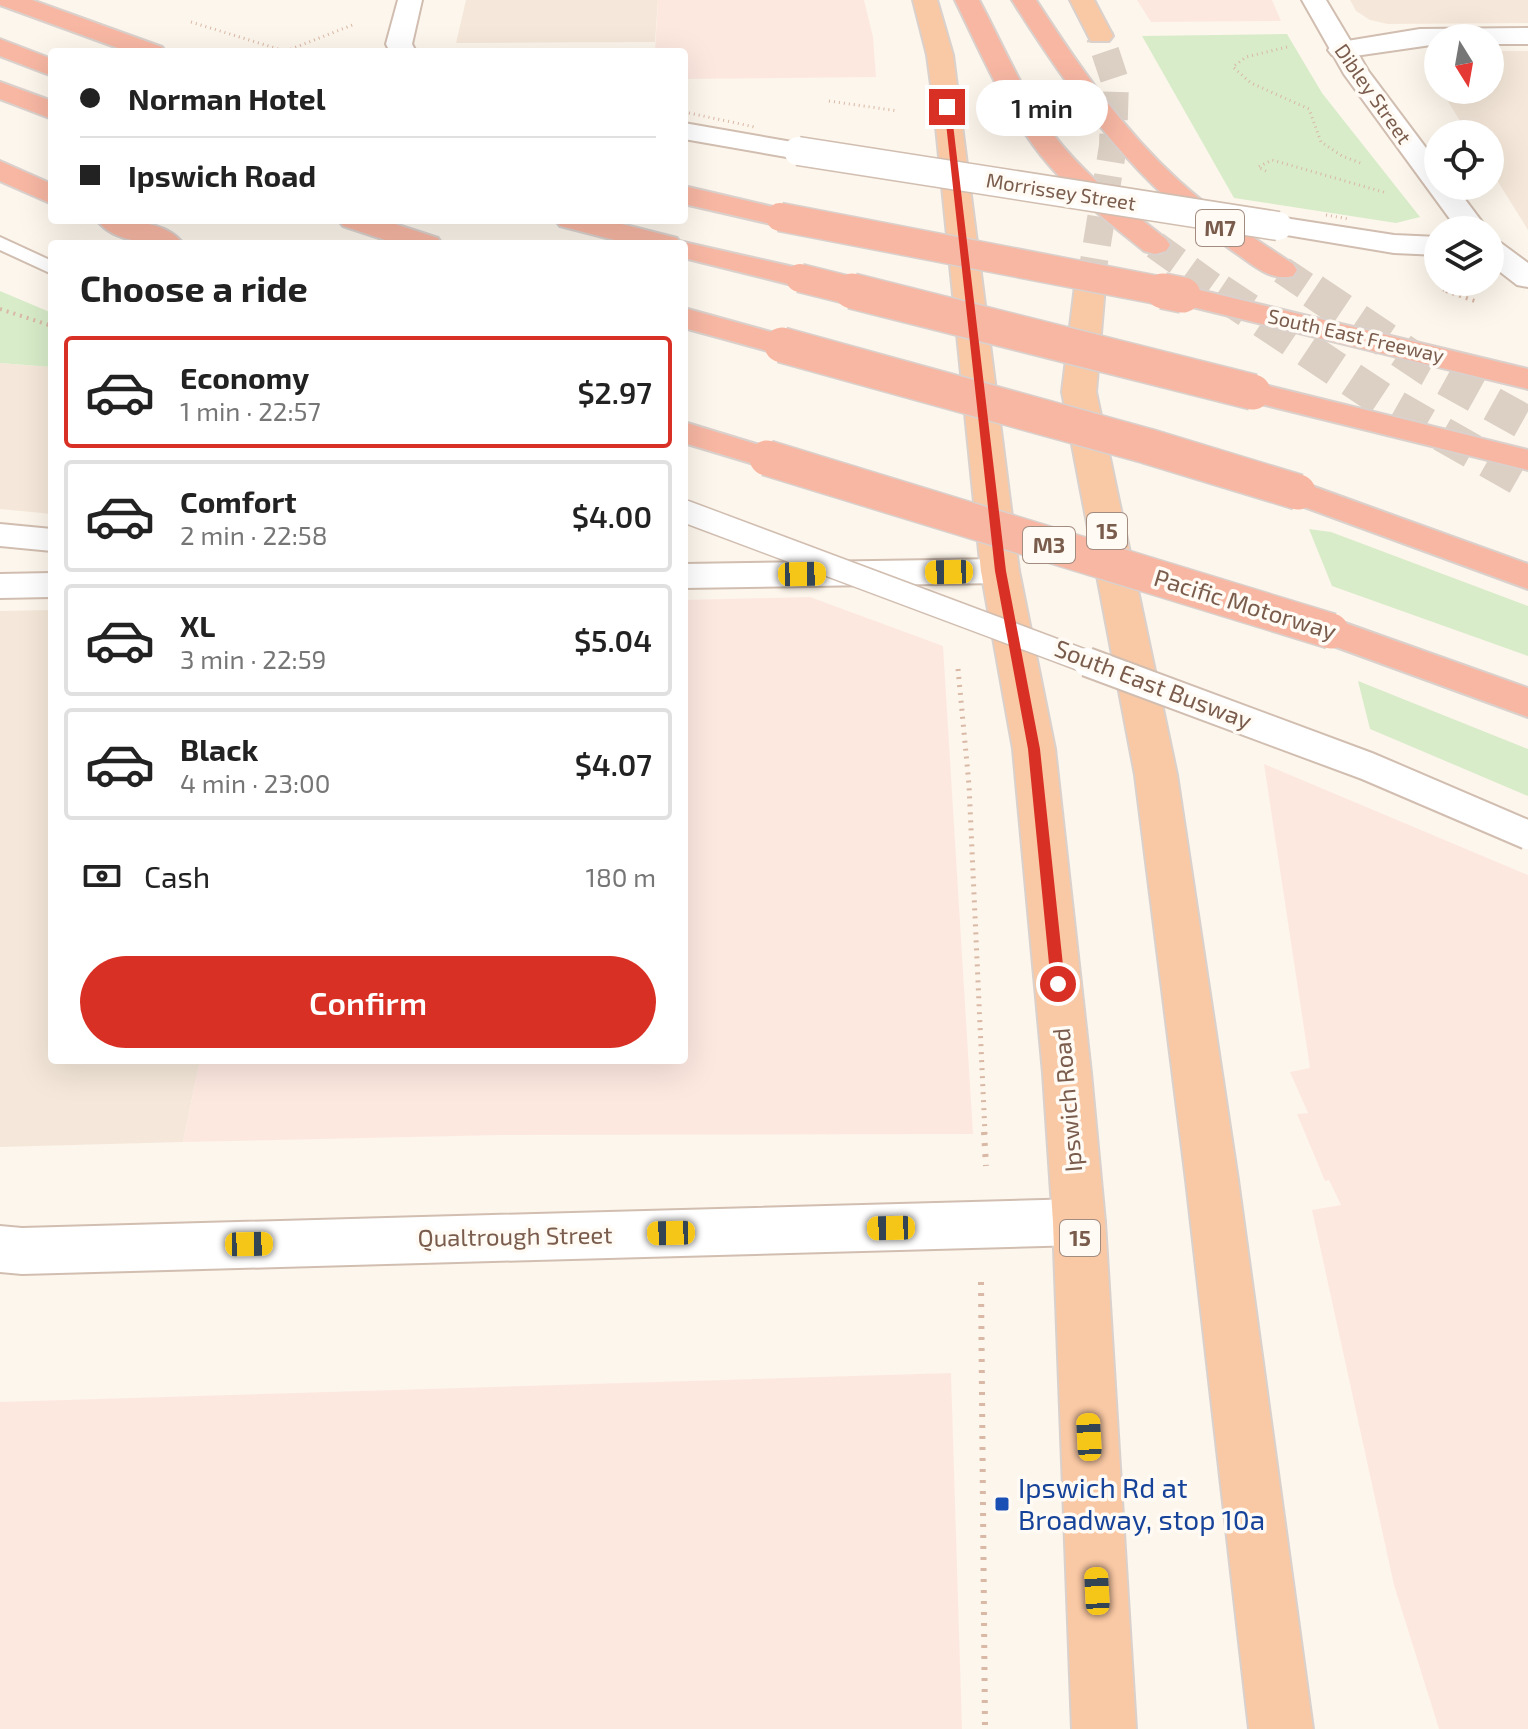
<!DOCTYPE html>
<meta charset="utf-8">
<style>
body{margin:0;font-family:"Exo 2",sans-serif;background:#f6f6f6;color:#222;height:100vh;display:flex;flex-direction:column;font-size:30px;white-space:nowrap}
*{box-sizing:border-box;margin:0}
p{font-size:26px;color:#767676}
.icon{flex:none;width:44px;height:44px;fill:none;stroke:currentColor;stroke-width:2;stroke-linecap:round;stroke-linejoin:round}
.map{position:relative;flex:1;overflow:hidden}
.side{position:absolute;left:48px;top:240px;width:640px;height:824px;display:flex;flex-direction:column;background:#fff;border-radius:8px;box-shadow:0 8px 32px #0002}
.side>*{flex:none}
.banner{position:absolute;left:48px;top:48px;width:640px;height:176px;border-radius:8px;box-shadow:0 8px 32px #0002;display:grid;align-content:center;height:176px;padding:0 32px;background:#fff}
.needle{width:52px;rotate:169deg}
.fabs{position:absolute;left:1424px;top:24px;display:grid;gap:16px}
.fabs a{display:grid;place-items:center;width:80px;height:80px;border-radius:50%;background:#fff;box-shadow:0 8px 32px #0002;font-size:40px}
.end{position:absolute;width:36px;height:36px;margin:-18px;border:10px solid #d93025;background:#fff;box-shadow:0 0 0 4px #fff}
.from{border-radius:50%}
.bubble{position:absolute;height:56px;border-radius:28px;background:#fff;box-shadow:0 8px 32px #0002;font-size:26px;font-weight:600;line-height:56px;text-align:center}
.car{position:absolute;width:24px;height:48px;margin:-24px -12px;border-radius:10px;box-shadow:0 0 6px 2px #0007;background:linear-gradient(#f5c518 24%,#345 0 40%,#f5c518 0 76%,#345 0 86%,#f5c518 0)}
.banner b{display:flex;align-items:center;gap:28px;height:76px;font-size:30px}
.banner b+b{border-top:2px solid #e0e0e0}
.banner i{width:20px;height:20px;background:#222}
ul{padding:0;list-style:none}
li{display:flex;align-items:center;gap:24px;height:112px;margin:0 16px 12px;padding:0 16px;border:4px solid #e0e0e0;border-radius:8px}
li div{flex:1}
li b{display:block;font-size:30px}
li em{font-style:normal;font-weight:600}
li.active{border-color:#d93025}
li>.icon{width:72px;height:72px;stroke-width:1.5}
h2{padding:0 32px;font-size:36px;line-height:96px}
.pay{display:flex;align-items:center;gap:20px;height:88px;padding:0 32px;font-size:30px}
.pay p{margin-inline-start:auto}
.cta{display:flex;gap:16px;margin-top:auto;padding:16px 32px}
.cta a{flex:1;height:92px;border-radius:48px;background:#d93025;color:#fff;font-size:32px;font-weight:600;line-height:92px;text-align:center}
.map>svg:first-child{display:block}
.residential{fill:#f5e8da}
.commercial{fill:#fde8e0}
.green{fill:#d8ecc9}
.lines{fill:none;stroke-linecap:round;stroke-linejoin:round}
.trunk-tunnel{stroke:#dcd0c4;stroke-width:28;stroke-dasharray:28 14;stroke-linecap:butt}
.motorway-tunnel-far1{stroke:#dcd0c4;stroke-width:28;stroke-dasharray:28 14;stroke-linecap:butt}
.motorway-tunnel{stroke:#dcd0c4;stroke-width:35;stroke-dasharray:35 18;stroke-linecap:butt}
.service-casing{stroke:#d1beb0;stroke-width:4}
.minor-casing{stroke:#d1beb0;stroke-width:4}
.tertiary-casing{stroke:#d1beb0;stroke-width:4}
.trunk-casing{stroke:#dad1cd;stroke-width:4}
.motorway-casing{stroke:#dad1cd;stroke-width:4}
.path-far3{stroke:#d9b8a5;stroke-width:3;stroke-dasharray:1 4;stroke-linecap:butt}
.path-far2{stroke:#d9b8a5;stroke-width:4;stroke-dasharray:2 5;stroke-linecap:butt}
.path-far1{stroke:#d9b8a5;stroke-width:5;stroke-dasharray:2 6;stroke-linecap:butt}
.path{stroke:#d9b8a5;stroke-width:6;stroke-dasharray:3 8;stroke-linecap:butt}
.service{fill:#fff;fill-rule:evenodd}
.minor{fill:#fff;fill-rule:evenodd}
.tertiary{fill:#fff;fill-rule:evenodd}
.trunk{fill:#f9c8a4;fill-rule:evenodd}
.motorway{fill:#f7b7a3;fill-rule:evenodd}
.service-bridge-far1-casing{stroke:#d1beb0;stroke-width:25;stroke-linecap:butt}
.service-bridge-casing{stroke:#d1beb0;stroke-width:32;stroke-linecap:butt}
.tertiary-bridge-casing{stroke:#d1beb0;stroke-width:31;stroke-linecap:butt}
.motorway-bridge-far1-casing{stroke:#dad1cd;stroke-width:31;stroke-linecap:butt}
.motorway-bridge-casing{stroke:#dad1cd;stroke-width:38;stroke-linecap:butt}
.path-bridge{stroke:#d9b8a5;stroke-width:3;stroke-dasharray:1 4;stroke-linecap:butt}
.service-bridge-far1{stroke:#fff;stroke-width:22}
.service-bridge{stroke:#fff;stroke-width:28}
.tertiary-bridge{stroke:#fff;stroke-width:28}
.motorway-bridge-far1{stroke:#f7b7a3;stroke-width:28}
.motorway-bridge{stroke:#f7b7a3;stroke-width:35}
.route{fill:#d93025}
.transit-dot{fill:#1a4fb4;stroke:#fffaf3;stroke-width:3}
.labels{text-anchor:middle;stroke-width:7;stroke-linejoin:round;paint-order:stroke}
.far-street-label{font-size:20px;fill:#7a5c4d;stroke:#fffaf3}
.shield{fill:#fffaf3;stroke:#a28b7f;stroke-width:2}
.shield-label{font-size:22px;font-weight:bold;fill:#7a5c4d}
.street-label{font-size:24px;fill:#7a5c4d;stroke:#fffaf3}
.near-transit-label{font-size:28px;fill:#164399;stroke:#fffaf3;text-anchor:start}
</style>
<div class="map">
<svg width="1528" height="1729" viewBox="0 0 1528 1729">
<rect width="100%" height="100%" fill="#fdf6ec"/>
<g class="residential">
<path d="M 466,0 L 658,0 L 655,42 L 456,43 Z"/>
<path d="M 1350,0 L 1528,0 L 1528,23 L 1388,24 L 1370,20 L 1356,11 Z"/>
<path d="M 1490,51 L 1528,51 L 1528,230 L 1490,169 L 1490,134 L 1468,134 L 1441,90 L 1490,90 Z"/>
<path d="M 0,363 L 52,367 L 52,514 L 0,509 Z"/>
<path d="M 52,610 L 52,1060 L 200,1060 L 183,1142 L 0,1147 L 0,611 Z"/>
</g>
<g class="commercial">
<path d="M 658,0 L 864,0 L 873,37 L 876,77 L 684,79 L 684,52 L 655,52 Z"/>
<path d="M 1137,0 L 1272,0 L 1281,21 L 1151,22 Z"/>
<path d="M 810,597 L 943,646 L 973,1134 L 500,1135 L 183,1142 L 200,1060 L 684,1060 L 684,600 Z"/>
<path d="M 1264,764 L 1528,875 L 1528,1729 L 1439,1729 L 1394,1585 L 1312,1210 L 1341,1205 L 1329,1180 L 1325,1181 L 1297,1114 L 1308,1113 L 1290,1072 L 1310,1068 Z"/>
<path d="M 951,1373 L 962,1729 L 0,1729 L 0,1402 Z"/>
</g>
<g class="green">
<path d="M 1287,34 L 1322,93 L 1420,217 L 1396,223 L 1234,198 L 1142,36 Z"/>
<path d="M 0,291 L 52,313 L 52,367 L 0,363 Z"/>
<path d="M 1309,529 L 1331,532 L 1528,606 L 1528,656 L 1332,586 Z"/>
<path d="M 1358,681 L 1528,749 L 1528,796 L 1370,729 Z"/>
</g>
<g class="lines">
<path class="trunk-tunnel" d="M 1090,286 L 1113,146 L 1115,81 L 1100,36"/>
<g class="motorway-tunnel-far1">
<path d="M 1155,245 L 1222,293"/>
<path d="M 1282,270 L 1316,293"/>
</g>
<g class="motorway-tunnel">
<path d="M 1219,291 L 1384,401 L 1528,483"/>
<path d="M 1313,291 L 1429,369 L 1528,424"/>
</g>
<defs>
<path id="service" d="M 0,237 L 52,261 L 52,274 L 0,250 Z"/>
<g id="minor">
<path d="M 1528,28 L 1528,44 L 1490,44 L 1490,38 L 1438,38 L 1438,44 L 1341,58 L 1332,55 L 1328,50 L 1332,45 L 1341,42 L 1420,29 Z"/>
<path d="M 0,524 L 52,529 L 52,551 L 0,546 Z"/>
<path d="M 1000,559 L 1013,563 L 1019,571 L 1013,579 L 1000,583 L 684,588 L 684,564 Z"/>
<path d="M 52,573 L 52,597 L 0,598 L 0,574 Z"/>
<path d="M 1079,1199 L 1097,1206 L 1105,1222 L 1097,1238 L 1079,1245 L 22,1274 L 0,1272 L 0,1226 L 22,1228 Z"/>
</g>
<g id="tertiary">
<path d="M 398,0 L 422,0 L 412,44 L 416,52 L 390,52 L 386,44 Z"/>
<path d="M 1302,0 L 1326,0 L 1369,72 L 1438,164 L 1438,186 L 1455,186 L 1488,230 L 1458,230 L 1344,74 Z"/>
<path d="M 684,123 L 798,143 L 808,145 L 812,151 L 808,157 L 798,159 L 684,139 Z"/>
<path d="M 1278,217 L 1394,235 L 1438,237 L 1438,255 L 1394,253 L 1268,232 L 1263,226 L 1268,220 Z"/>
<path d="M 1490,240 L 1501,243 L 1528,263 L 1528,287 L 1517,285 L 1490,264 Z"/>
</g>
<g id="trunk">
<path d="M 913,0 L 937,0 L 953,55 L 1019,571 L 1055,749 L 1091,1073 L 1105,1222 L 1136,1729 L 1072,1729 L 1053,1222 L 1043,1073 L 1013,749 L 981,571 L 934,107 L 927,55 Z"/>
<path d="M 1070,0 L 1094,0 L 1113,36 L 1109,41 L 1091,41 Z"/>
<path d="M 1090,277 L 1101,279 L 1105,286 L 1096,392 L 1177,775 L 1238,1180 L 1313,1729 L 1249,1729 L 1186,1180 L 1135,775 L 1062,392 L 1075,286 L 1079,279 Z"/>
</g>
<g id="motorway">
<path d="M 0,0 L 32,0 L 162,47 L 166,52 L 129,52 L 0,5 Z"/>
<path d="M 955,0 L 979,0 C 1003,45 1023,94 1053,134 C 1084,175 1126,207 1166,239 L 1170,245 L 1166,251 L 1155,254 L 1144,251 C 1111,224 1077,198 1049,165 C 1007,116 983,57 955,0 Z"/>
<path d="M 1012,0 L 1036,0 C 1078,65 1122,129 1179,181 C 1214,213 1254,238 1293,264 L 1297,270 L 1293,276 C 1270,282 1252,264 1233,251 C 1137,186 1073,97 1012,0 Z"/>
<path d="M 0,39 L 52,59 L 52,76 L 0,56 Z"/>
<path d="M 0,82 L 52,101 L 52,119 L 0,99 Z"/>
<path d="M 0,161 L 52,184 L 52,204 L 0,181 Z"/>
<path d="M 684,186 L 790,211 L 795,217 L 790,223 L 780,226 L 684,204 Z"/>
<path d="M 97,220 C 123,220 167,220 183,244 C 157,244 114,244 97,220 Z"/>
<path d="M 338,220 L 383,220 L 438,238 L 442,244 L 397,244 L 343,226 Z"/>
<path d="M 555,220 L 606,220 L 677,238 L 679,241 L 811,271 L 815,278 L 811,285 L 800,287 L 684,258 L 684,244 L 630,244 L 560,226 Z"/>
<path d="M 1183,286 L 1528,369 L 1528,389 L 1172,302 L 1167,295 L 1172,288 Z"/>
<path d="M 684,308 L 793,338 L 798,345 L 793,352 L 782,355 L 684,328 Z"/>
<path d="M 1253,382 L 1528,450 L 1528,470 L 1241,399 L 1236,392 L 1241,385 Z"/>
<path d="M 684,422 L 779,451 L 784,458 L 779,465 L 767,468 L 684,443 Z"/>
<path d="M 1298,481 L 1528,564 L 1528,589 L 1285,500 L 1280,492 L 1285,484 Z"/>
<path d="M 1331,618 L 1528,688 L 1528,717 L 1317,640 L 1312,631 L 1317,622 Z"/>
</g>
</defs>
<use href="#service" class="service-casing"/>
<use href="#minor" class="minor-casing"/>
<use href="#tertiary" class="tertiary-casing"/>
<use href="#trunk" class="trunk-casing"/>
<use href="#motorway" class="motorway-casing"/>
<g class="path-far3">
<path d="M 191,22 L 288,52"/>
<path d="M 1287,47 L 1246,57 L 1233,67 L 1251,83 L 1309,109 L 1321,142 L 1342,156 L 1363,164"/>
<path d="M 286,51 L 355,24"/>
<path d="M 829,101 L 898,111"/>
<path d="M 1266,171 L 1258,167 L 1272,160 L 1387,193"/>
<path d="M 1443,290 L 1452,293"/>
</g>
<g class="path-far2">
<path d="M 1446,291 L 1475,301"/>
<path d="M 0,309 L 52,326"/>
</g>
<path class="path-far1" d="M 958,669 L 969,785 L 985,1134"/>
<g class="path">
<path d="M 984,1132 L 986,1166"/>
<path d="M 981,1282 L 985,1729"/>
</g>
<use href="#service" class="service"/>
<use href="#minor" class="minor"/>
<use href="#tertiary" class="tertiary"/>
<use href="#trunk" class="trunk"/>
<use href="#motorway" class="motorway"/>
<defs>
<path id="service-bridge-far1" d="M 684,511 L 1093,664"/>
<path id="service-bridge" d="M 1087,662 L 1367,766 L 1528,835"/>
<path id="tertiary-bridge" d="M 798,151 L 1278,226"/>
<g id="motorway-bridge-far1">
<path d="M 780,217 L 1173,293"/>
<path d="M 800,278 L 860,293"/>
</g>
<g id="motorway-bridge">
<path d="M 852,291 L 1253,392"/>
<path d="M 1163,291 L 1183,295"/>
<path d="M 782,345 L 1147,446 L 1298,492"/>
<path d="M 767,458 L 1331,631"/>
</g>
</defs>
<use href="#service-bridge-far1" class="service-bridge-far1-casing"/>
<use href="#service-bridge" class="service-bridge-casing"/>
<use href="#tertiary-bridge" class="tertiary-bridge-casing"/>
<use href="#motorway-bridge-far1" class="motorway-bridge-far1-casing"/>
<use href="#motorway-bridge" class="motorway-bridge-casing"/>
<g class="path-bridge">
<path d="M 684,112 L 755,127"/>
<path d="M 1326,215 L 1349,219"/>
</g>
<use href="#service-bridge-far1" class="service-bridge-far1"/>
<use href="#service-bridge" class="service-bridge"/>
<use href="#tertiary-bridge" class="tertiary-bridge"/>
<use href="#motorway-bridge-far1" class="motorway-bridge-far1"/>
<use href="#motorway-bridge" class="motorway-bridge"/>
</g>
<path class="route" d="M 944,105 L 951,107 L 1006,571 L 1040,749 L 1065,984 L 1058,990 L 1051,984 L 1028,749 L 995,571 Z"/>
<rect class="transit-dot" x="994" y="1496" width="16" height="16" rx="4"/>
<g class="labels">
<g class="far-street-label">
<text transform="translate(1373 94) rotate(55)" y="7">Dibley Street</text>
<text transform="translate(1061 192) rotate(9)" y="7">Morrissey Street</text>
<text transform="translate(1356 336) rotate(13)" y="7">South East Freeway</text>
</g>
<g class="shield">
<rect x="1196" y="210" width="48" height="36" rx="6"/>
<rect x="1087" y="513" width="40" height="36" rx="6"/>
<rect x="1023" y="527" width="52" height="36" rx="6"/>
<rect x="1060" y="1220" width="40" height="36" rx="6"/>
</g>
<g class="shield-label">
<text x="1220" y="236">M7</text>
<text x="1107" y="539">15</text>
<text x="1049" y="553">M3</text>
<text x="1080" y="1246">15</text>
</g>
<g class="street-label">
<text transform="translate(1245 605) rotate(17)" y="8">Pacific Motorway</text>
<text transform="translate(1153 685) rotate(21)" y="8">South East Busway</text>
<text transform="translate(1068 1100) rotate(-95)" y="8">Ipswich Road</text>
<text transform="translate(515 1237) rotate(-1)" y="8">Qualtrough Street</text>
</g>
<g class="near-transit-label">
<text x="1018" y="1498">Ipswich Rd at<tspan x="1018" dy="32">Broadway, stop 10a</tspan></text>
</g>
</g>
</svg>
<div class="fabs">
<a><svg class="needle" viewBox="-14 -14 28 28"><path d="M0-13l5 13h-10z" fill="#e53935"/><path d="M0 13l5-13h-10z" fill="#767676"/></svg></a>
<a><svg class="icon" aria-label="locate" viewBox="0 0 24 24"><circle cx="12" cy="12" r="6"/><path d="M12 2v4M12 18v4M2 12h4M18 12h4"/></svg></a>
<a><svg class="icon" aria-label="layers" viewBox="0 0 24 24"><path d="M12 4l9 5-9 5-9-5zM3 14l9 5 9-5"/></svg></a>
</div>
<i class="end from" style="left:1058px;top:984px"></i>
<i class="end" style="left:947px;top:107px"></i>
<div class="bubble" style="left:976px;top:80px;width:132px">1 min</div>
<i class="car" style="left:949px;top:572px;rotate:269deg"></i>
<i class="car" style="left:802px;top:574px;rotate:89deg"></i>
<i class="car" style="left:891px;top:1228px;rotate:269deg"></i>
<i class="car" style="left:671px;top:1233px;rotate:269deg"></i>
<i class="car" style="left:249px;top:1244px;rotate:89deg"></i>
<i class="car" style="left:1089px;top:1437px;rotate:357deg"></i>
<i class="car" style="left:1097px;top:1591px;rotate:357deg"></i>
<div class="banner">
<b><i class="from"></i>Norman Hotel</b>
<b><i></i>Ipswich Road</b>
</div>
<section class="side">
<h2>Choose a ride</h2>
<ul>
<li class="active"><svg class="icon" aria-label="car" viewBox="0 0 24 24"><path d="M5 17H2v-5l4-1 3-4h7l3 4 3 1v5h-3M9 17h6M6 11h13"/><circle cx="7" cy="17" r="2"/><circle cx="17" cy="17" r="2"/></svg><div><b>Economy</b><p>1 min · 22:57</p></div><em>$2.97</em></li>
<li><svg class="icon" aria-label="car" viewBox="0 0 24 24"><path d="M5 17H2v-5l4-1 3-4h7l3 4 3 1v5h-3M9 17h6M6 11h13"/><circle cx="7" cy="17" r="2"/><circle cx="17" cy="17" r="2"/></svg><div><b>Comfort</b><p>2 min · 22:58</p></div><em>$4.00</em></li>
<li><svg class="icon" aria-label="car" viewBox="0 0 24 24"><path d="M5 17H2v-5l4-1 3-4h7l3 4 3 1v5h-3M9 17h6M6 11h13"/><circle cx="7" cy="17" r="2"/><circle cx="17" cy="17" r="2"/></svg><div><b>XL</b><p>3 min · 22:59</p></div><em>$5.04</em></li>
<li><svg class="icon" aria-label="car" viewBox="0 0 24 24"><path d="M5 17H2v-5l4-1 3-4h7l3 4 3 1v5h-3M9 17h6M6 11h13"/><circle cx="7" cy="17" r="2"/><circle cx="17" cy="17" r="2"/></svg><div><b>Black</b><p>4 min · 23:00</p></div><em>$4.07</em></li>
</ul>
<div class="pay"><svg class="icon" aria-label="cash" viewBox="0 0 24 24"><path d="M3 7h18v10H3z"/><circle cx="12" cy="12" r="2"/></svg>Cash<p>180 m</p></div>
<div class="cta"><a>Confirm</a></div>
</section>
</div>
